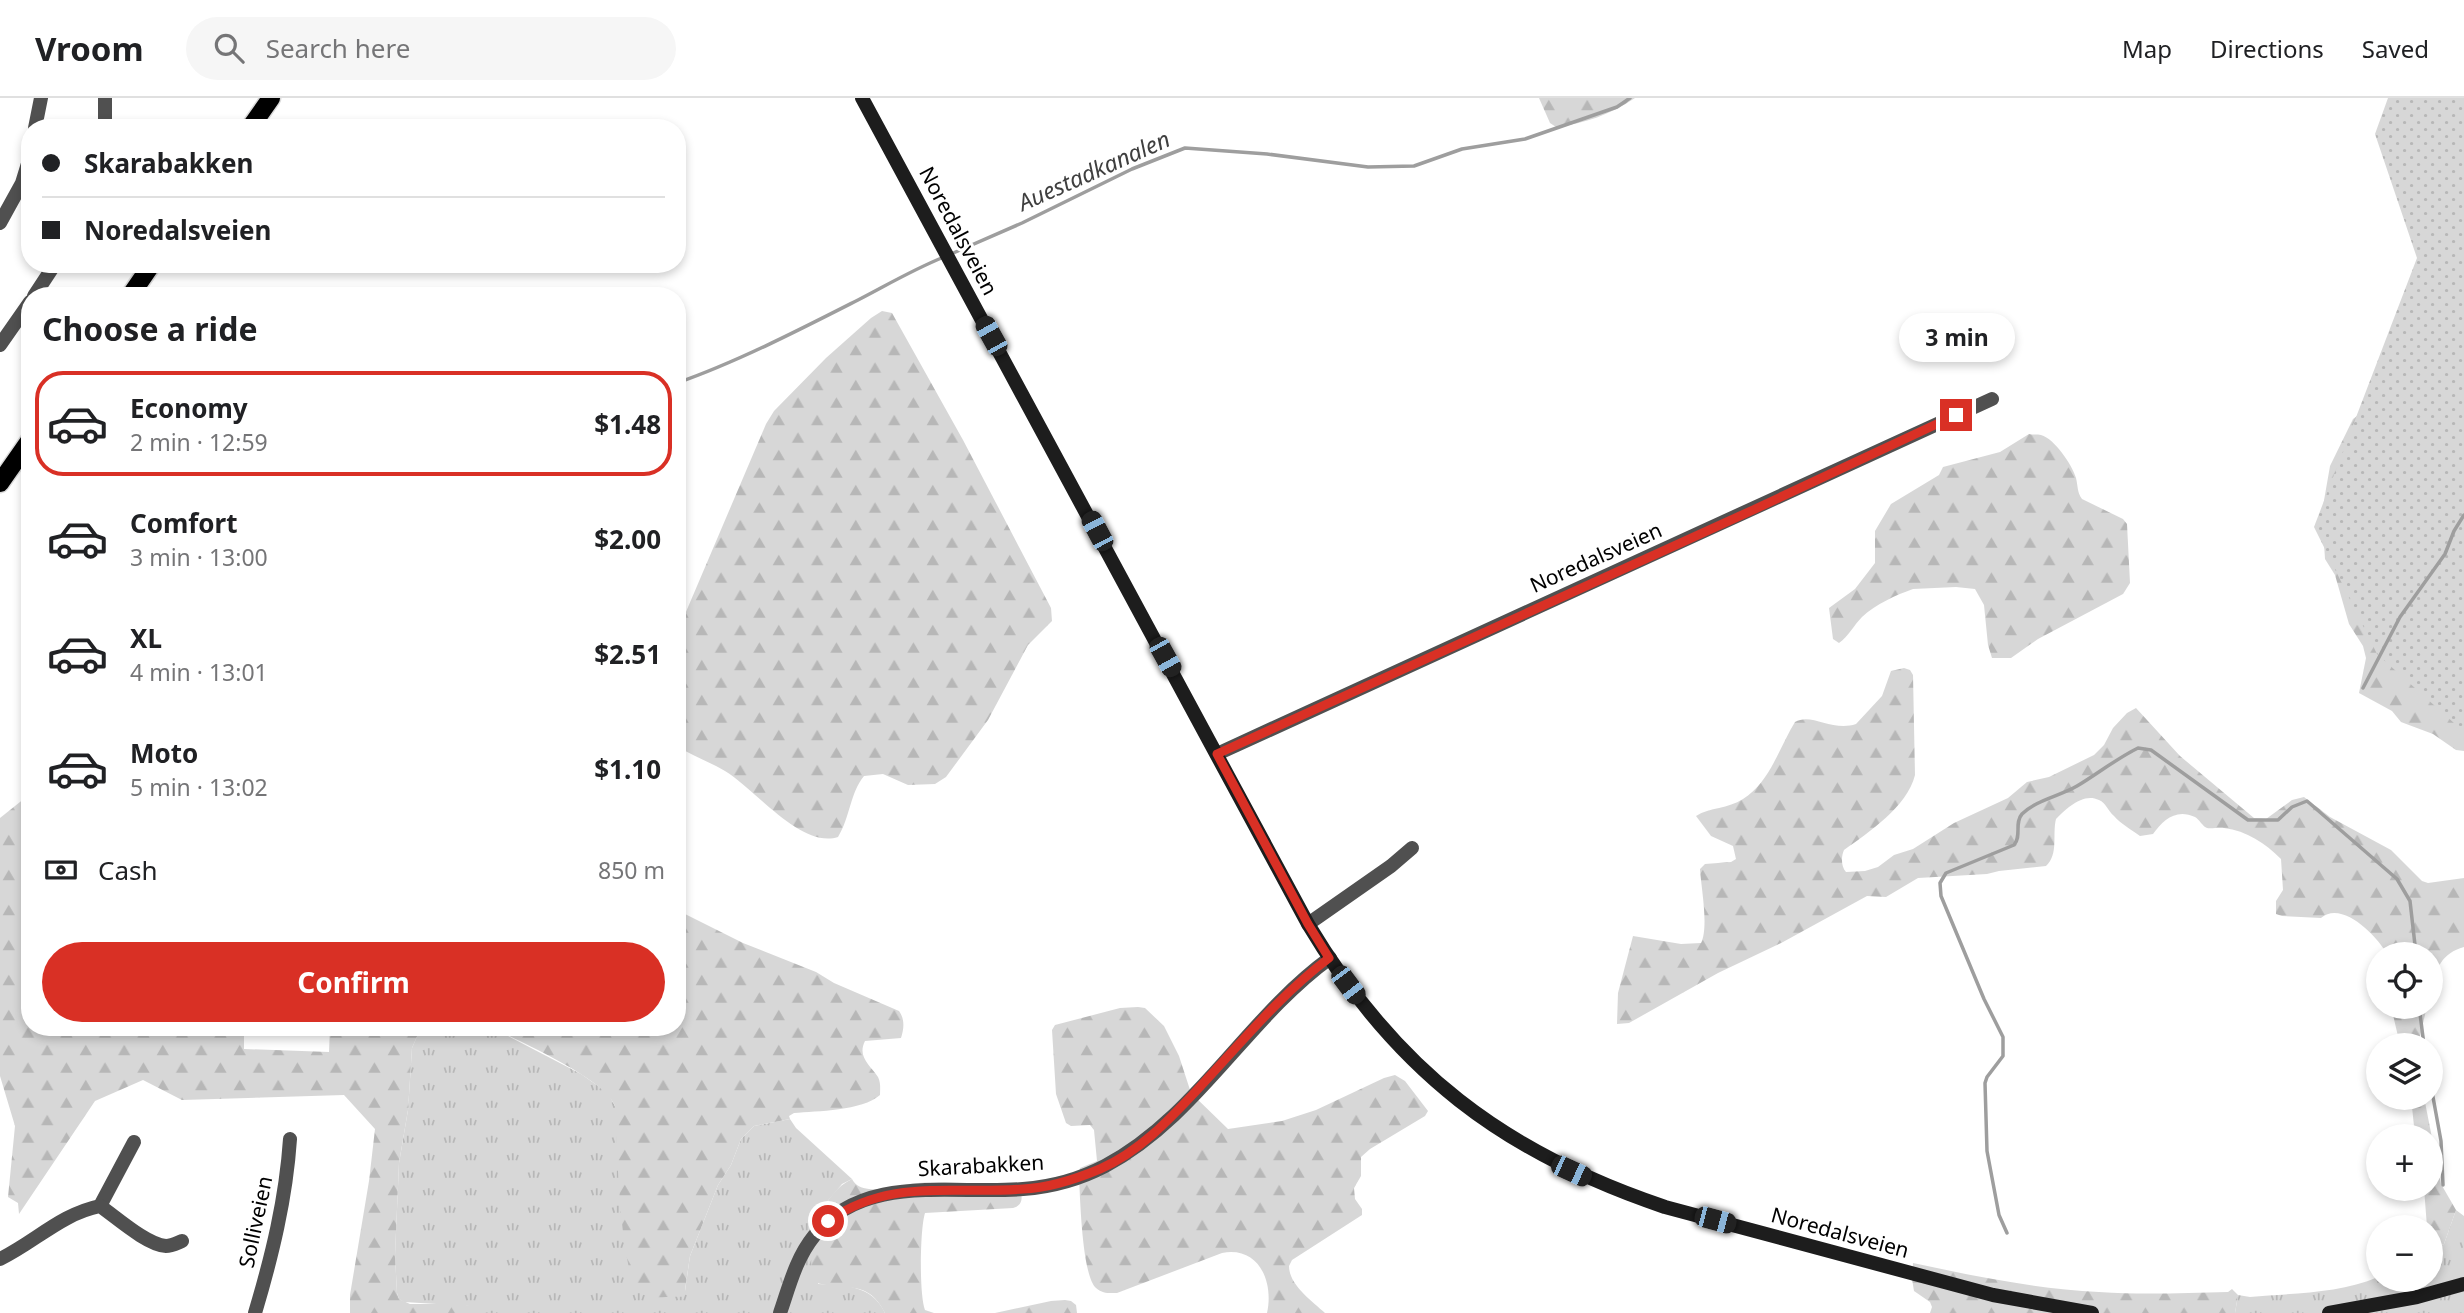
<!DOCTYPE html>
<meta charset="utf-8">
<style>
body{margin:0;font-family:"Noto Sans",sans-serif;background:#f6f6f6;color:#202124;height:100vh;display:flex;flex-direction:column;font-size:26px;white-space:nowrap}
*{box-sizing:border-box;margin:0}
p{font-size:23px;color:#757577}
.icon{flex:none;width:38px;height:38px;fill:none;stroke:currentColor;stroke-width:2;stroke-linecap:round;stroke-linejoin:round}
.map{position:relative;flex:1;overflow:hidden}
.drawer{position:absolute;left:21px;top:189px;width:665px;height:749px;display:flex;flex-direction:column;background:#fff;border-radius:28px;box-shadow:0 4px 10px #0003}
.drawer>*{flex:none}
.hud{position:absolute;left:21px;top:21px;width:665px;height:154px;border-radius:28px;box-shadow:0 4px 10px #0003;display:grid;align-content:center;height:154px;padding:0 21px;background:#fff}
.buttons{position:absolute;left:2366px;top:844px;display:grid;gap:14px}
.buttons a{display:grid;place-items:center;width:77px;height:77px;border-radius:50%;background:#fff;box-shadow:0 4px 10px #0003;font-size:35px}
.end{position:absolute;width:32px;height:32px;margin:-16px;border:9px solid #d93025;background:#fff;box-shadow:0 0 0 4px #fff}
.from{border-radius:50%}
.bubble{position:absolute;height:49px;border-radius:24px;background:#fff;box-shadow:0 4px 10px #0003;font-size:23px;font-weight:700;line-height:49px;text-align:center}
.car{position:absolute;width:21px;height:42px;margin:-21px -10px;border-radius:9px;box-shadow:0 0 5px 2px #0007;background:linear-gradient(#222 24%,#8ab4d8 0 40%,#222 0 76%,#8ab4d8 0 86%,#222 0)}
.hud b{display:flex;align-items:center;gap:24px;height:66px;font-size:26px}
.hud b+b{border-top:2px solid #e0e0e0}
.hud i{width:18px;height:18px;background:#202124}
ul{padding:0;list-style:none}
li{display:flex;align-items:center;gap:21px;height:105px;margin:0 14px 10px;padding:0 7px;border:4px solid transparent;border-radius:28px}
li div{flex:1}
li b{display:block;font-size:26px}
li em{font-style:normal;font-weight:700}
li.selected{border-color:#d93025}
li>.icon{width:63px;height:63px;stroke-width:1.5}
h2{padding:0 21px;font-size:32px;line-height:84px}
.pay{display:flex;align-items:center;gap:18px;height:77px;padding:0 21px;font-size:26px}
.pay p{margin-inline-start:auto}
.cta{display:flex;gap:14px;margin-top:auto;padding:14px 21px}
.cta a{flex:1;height:80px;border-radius:42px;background:#d93025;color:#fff;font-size:28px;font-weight:700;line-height:80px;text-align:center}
header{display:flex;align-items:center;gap:42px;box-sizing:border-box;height:98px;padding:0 35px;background:#fff;border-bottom:2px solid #e0e0e0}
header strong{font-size:33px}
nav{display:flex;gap:38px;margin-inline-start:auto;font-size:24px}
.search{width:490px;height:63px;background:#f6f6f6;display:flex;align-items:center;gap:18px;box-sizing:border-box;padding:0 24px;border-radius:38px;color:#757577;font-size:26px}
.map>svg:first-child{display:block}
.grass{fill:url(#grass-tufts)}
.forest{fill:url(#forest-firs)}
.park{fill:url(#park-dots)}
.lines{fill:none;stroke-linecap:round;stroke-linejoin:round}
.stream{stroke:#9e9e9e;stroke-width:3.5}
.primary-casing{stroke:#dbdbdb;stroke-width:21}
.minor{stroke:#505050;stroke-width:14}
.secondary{stroke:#1d1d1d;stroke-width:14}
.primary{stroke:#000;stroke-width:18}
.route{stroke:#d93025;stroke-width:9}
.labels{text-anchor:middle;stroke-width:6;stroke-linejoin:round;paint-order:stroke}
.street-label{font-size:21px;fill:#000;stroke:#fff}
.water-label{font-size:23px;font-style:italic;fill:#3f3f3f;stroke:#fff}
</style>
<header>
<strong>Vroom</strong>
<div class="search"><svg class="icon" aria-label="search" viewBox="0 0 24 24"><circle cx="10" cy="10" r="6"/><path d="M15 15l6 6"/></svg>Search here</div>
<nav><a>Map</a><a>Directions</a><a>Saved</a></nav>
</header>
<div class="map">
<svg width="2464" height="1215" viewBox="0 0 2464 1215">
<defs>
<pattern id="grass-tufts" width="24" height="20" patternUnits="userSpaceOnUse" patternTransform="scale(1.75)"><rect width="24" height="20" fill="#d7d7d7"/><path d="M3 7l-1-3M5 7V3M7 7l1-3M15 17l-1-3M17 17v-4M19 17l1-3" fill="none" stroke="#b7b7b7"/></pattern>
<pattern id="forest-firs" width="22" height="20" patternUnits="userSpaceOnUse" patternTransform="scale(1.75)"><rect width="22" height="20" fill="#d7d7d7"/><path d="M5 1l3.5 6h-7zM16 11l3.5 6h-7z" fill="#b7b7b7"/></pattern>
<pattern id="park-dots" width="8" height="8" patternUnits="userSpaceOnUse" patternTransform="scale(1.75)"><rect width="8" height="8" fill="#d7d7d7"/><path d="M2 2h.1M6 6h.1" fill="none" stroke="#b7b7b7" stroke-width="1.8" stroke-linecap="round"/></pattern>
</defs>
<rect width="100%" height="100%" fill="#fff"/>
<g class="grass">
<path d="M 421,929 L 491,929 L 581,976 L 608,995 L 615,1008 L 685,1193 L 690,1158 L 718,1087 L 731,1067 L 741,1041 L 754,1028 L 790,1021 L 796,1030 L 852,1081 L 842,1086 L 821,1111 L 818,1186 C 845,1187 872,1187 885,1215 L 469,1215 L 469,1208 L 404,1204 L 399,1201 L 397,1195 L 395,1157 L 399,1065 L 408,1012 L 412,950 Z"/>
<path d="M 2456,1112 L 2464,1118 L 2464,1215 L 2235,1215 L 2238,1197 L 2250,1199 C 2292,1195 2339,1196 2378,1179 L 2378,1181 L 2431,1181 L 2431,1151 L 2444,1146 Z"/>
</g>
<g class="forest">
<path d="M 1539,0 L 1635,0 C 1609,17 1586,25 1556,29 L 1550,25 Z"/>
<path d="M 882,213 L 892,215 L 963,342 L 1051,510 L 1052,523 L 1028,547 L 988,622 L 946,679 L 935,686 L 908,687 L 883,676 L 864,678 C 850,695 850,720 838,739 C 801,751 755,691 725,673 C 710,664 692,658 677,648 L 677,535 L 766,326 L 774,313 L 826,260 L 871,220 Z"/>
<path d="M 2357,318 L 2464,453 L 2464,653 L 2456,652 L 2433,636 L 2401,624 L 2392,613 L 2359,595 L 2366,560 L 2363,548 L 2349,526 L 2335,477 L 2325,461 L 2322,414 L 2330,368 L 2353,321 Z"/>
<path d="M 2029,336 C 2033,337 2037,336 2041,337 C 2055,341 2072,367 2076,380 C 2078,388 2077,394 2082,401 L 2123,421 L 2127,426 L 2130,485 L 2123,496 L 2038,541 L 2011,560 L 1992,560 L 1988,547 L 1984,507 L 1975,491 L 1956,489 L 1913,491 C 1896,497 1876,506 1862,519 C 1854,527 1848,539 1839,545 L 1833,541 L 1829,510 L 1855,491 L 1875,465 L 1875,433 L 1891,406 L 1939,377 L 1943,369 L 2000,354 Z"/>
<path d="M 1904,570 L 1910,572 L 1913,577 L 1915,677 C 1907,709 1869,734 1844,752 C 1841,759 1841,768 1846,774 L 1865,773 L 1878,769 L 1894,757 L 1913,751 L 1954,725 L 2008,700 L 2027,684 L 2049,679 L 2094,657 L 2104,647 L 2113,630 L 2127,615 L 2136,610 L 2180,658 L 2254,720 L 2266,721 L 2292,702 L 2304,699 L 2330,719 L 2391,752 L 2422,783 L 2428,785 L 2464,780 L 2464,849 C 2442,855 2436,870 2431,891 L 2431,856 L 2387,856 C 2377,838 2342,802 2321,820 L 2282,818 L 2276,816 L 2276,803 L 2283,792 L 2281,761 C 2265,745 2247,733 2224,730 C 2219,729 2211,731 2207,730 C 2203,729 2199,721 2195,719 C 2176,710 2163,722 2153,736 L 2140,738 C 2132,732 2121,726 2114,718 C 2108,713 2106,705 2099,702 C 2083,694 2066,711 2056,721 C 2052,737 2059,756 2046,768 L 1999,773 L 1987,776 L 1918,780 L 1886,799 L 1867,798 L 1783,844 L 1718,875 L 1629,925 L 1617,926 L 1618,895 L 1633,838 L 1681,846 L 1701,845 C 1709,829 1701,789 1700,771 L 1705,766 L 1731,764 L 1736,761 L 1733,748 L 1711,738 L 1696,718 C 1710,709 1728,711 1743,701 C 1770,684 1779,650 1795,624 C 1811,614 1832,634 1856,626 L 1882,598 L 1891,573 Z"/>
<path d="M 30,696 L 30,929 L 244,929 L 244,951 L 329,954 L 330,929 L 421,929 L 412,950 L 408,1012 L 399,1065 L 395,1157 L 397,1195 L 399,1201 L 410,1206 L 462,1206 L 469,1208 L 469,1215 L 350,1215 L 350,1197 L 369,1083 L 375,1031 L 344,997 L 182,1002 L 143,982 L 95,1003 L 19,1116 L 18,1105 L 8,1099 L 15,1028 L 0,978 L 0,720 Z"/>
<path d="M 677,812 L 743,845 L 816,874 L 834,885 L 899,913 C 905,921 904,931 901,940 L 865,943 C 857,959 870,967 878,979 C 881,985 880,991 880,997 C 862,1013 817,1013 794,1015 L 789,1018 L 790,1021 L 754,1028 L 741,1041 L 731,1067 L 718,1087 L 690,1158 L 684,1199 C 672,1198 651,1202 641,1195 C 619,1180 617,1038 615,1008 C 603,979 521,945 492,929 L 677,929 Z"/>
<path d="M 2391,908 L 2427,908 L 2418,947 L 2400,947 Z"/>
<path d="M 1138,909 L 1145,910 L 1164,928 L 1179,958 L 1191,995 L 1228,1031 L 1282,1023 L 1316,1012 L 1384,980 L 1395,977 L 1405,983 L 1428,1013 L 1425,1018 L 1370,1051 L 1361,1059 L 1361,1078 L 1354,1090 L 1355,1101 L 1362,1111 L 1362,1117 L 1292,1162 L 1289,1168 C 1289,1187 1312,1203 1325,1215 L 1267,1215 C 1274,1184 1259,1148 1222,1155 L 1117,1195 C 1109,1195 1103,1196 1096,1190 C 1082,1178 1080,1098 1079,1077 L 1080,1070 L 1097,1063 L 1094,1032 L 1090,1027 L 1071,1028 L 1066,1025 L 1056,996 L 1052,932 L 1055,927 L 1120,910 Z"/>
<path d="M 2411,999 L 2424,999 L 2441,1086 L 2456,1112 L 2444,1146 L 2431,1151 L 2431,1129 L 2427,1129 L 2424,1090 L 2431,1090 L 2431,1038 L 2415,1038 Z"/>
<path d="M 852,1081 C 856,1088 861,1090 869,1091 C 885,1093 902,1086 918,1085 C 953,1082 987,1087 1021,1092 C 1022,1101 1023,1107 1013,1110 L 925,1115 C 920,1131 919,1196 925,1212 L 934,1215 L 885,1215 C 867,1178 840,1195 812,1183 C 808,1148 818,1097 852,1081 Z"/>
<path d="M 1913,1165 C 1974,1178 2036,1191 2099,1194 C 2142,1197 2185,1195 2228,1194 L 2232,1191 L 2238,1197 L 2235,1215 L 1930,1215 L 1932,1209 L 1930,1204 L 1914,1193 L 1912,1181 Z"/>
<path d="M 1065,1202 L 1071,1203 L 1076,1207 L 1077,1215 L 995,1215 L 1051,1203 Z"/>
</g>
<path class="park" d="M 2388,0 L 2464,0 L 2464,634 L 2377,556 L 2314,429 L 2417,160 L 2375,36 Z"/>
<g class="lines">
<g class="stream">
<path d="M 951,156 L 1022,125 L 1132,71 L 1185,50 L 1267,56 L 1368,69 L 1414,68 L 1462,51 L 1525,41 L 1617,9 L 1630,0"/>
<path d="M 677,285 C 737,264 801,231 858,202 C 887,187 914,171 944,159"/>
<path d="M 2363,590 L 2400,519 L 2445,456 L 2454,433 L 2464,417"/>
<path d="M 2419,908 L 2424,947"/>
<path d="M 2431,988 L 2441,1043 L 2443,1087"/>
<path d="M 2007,1135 L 1999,1117 L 1987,1053 L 1985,985 L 1987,979 L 2003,958 L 2003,939 L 1984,901 L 1941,798 L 1940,785 L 1946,775 L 2014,747 C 2022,738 2014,725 2022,716 C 2036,702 2060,698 2077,688 C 2097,676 2116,661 2138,650 L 2151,652 L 2248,722 L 2278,722 L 2292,709 L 2307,703 L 2397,781 L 2410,803 L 2416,856"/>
</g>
<defs>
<g id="primary">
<path d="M 250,30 L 271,0"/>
<path d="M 130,198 L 152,166"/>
<path d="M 0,385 L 30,342"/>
</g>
</defs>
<use href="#primary" class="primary-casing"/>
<g class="minor">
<path d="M 105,0 L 105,30"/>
<path d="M 35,30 L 41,0"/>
<path d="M 0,125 L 22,85 L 30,59"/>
<path d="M 34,198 L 55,166"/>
<path d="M 0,247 L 30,204"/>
<path d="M 1217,656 L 1992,301"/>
<path d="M 1308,826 L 1391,768 L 1412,750"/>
<path d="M 100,1108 L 134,1044"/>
<path d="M 0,1161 C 35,1144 61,1116 100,1108 C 116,1119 147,1147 166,1148 C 171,1148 177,1145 182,1143"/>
<path d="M 255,1215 C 272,1158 286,1101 290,1041"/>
<path d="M 780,1215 C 789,1189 796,1160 814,1138 C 863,1074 954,1097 1023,1091 C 1051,1089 1080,1081 1105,1068 C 1196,1020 1247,920 1330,860"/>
</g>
<g class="secondary">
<path d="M 862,0 L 1308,826 C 1396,973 1504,1055 1665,1109 L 1993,1197 L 2092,1215"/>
<path d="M 2329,1215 L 2417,1199 L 2464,1186"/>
</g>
<use href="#primary" class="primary"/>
</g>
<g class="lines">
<path class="route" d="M 828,1123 C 891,1079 952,1097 1023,1091 C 1049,1090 1076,1081 1100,1071 C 1139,1054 1169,1022 1198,991 C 1240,946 1280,897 1329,860 L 1308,826 L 1217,656 L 1753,412 L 1956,317"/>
</g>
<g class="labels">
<g class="street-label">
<text transform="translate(958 133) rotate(62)" y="7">Noredalsveien</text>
<text transform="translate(1596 460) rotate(-24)" y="7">Noredalsveien</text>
<text transform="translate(981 1068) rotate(-3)" y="7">Skarabakken</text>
<text transform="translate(256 1124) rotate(-78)" y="7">Solliveien</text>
<text transform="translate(1840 1135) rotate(15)" y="7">Noredalsveien</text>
</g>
<g class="water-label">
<text transform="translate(1094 73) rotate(-24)" y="8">Auestadkanalen</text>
</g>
</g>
</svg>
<div class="buttons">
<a><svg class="icon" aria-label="locate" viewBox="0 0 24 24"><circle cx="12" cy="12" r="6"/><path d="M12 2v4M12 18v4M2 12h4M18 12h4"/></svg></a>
<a><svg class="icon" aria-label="layers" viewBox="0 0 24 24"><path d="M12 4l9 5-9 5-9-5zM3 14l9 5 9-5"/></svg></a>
<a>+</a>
<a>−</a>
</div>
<i class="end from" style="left:828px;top:1123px"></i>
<i class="end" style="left:1956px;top:317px"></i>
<div class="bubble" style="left:1899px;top:215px;width:116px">3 min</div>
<i class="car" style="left:991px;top:238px;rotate:331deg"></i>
<i class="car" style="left:1097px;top:433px;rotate:332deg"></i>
<i class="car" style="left:1165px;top:559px;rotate:151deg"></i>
<i class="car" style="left:1348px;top:887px;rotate:143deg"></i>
<i class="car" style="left:1571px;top:1073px;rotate:115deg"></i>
<i class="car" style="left:1715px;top:1122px;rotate:105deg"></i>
<div class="hud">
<b><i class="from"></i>Skarabakken</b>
<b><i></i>Noredalsveien</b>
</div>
<section class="drawer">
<h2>Choose a ride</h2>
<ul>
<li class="selected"><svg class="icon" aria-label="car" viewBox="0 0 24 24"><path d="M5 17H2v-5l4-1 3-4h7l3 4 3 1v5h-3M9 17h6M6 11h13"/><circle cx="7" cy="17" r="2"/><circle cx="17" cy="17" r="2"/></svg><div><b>Economy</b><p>2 min · 12:59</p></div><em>$1.48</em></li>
<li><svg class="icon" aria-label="car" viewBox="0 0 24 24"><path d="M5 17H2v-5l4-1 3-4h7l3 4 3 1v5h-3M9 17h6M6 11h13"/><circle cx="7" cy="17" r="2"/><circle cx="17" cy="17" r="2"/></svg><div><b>Comfort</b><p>3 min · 13:00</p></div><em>$2.00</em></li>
<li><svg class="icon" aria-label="car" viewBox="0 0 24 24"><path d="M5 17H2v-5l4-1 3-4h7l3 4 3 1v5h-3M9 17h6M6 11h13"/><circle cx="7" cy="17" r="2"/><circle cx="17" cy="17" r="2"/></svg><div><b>XL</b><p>4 min · 13:01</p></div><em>$2.51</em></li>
<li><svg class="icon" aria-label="car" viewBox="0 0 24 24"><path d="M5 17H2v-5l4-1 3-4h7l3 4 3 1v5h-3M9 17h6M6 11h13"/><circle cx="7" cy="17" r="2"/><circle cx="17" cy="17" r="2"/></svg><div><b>Moto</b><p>5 min · 13:02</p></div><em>$1.10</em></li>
</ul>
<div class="pay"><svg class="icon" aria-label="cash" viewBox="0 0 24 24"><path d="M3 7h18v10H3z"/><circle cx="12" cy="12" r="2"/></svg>Cash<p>850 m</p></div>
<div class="cta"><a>Confirm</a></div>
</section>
</div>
